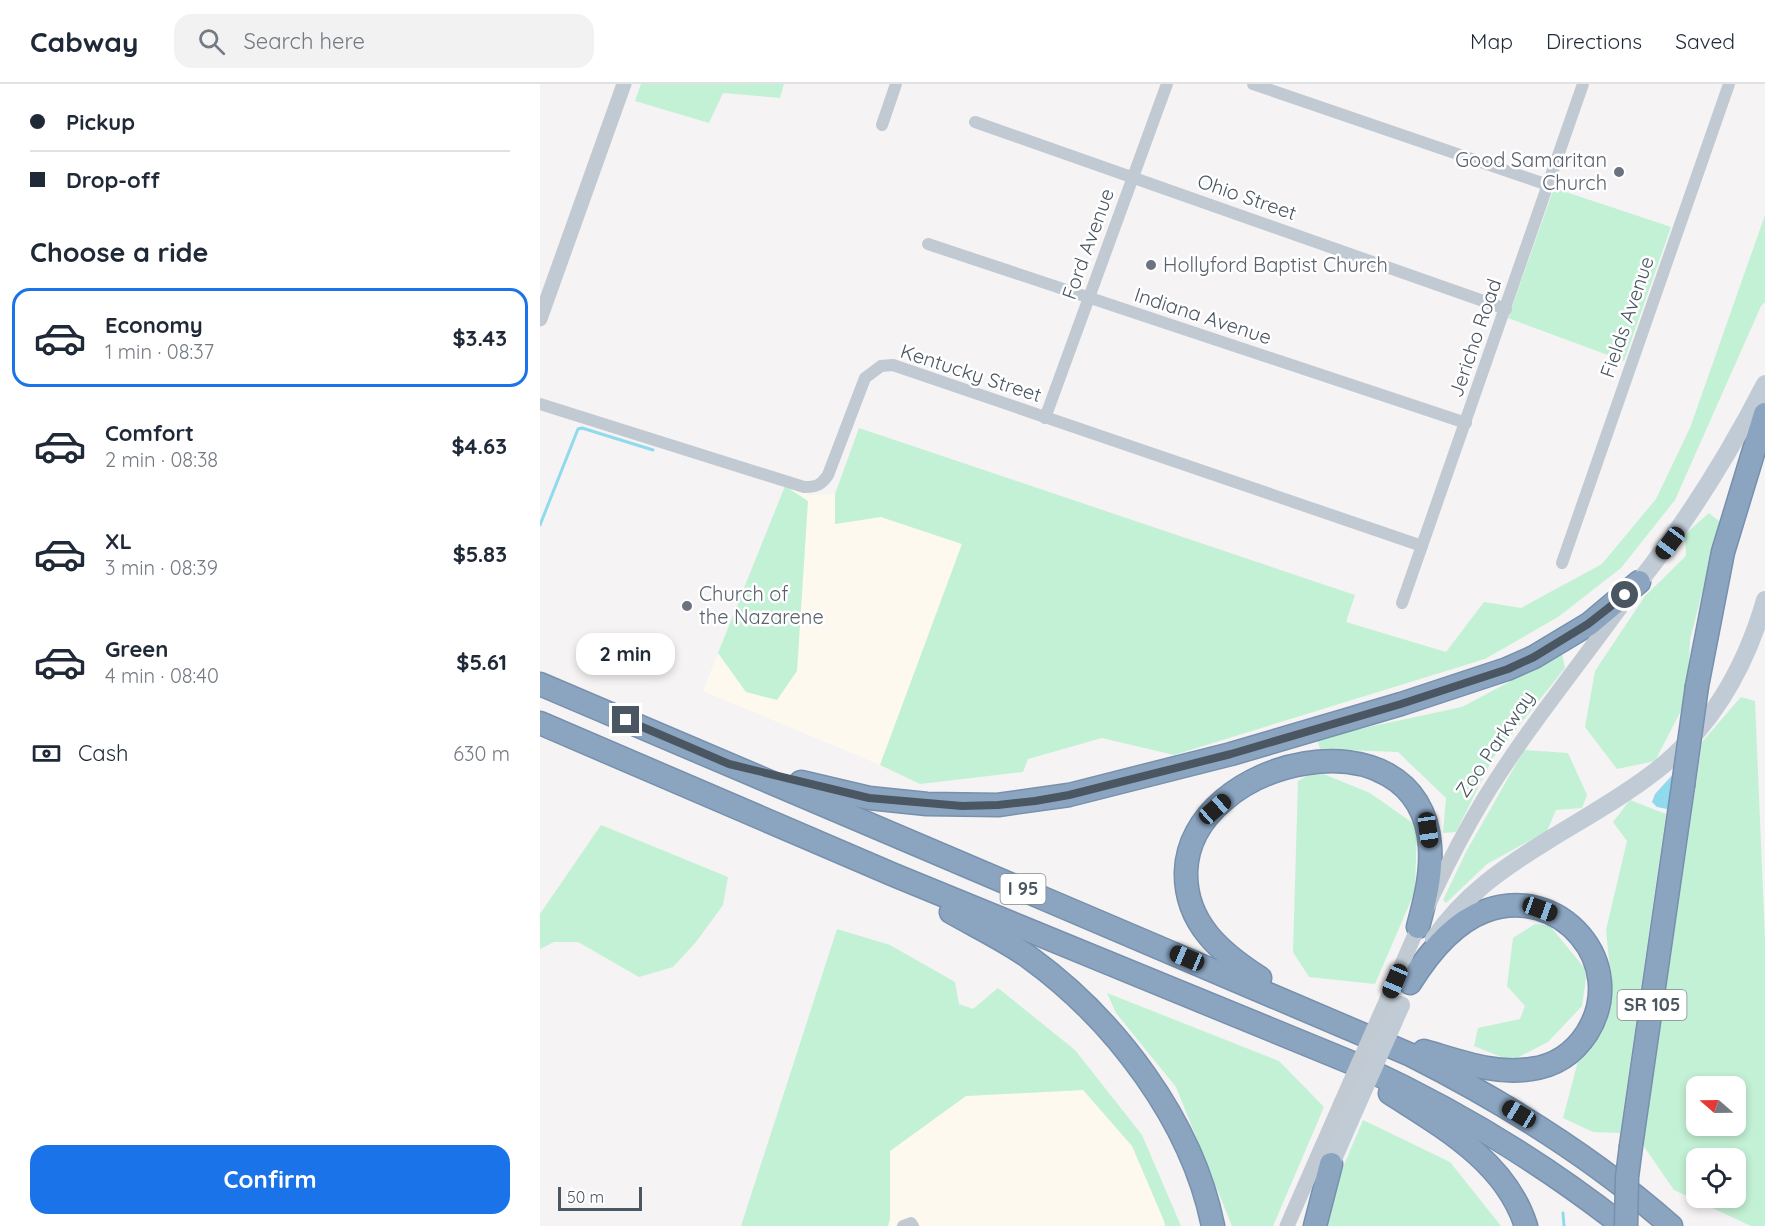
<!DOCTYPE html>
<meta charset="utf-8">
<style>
body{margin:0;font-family:Quicksand,sans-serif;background:#f2f2f3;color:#1f2937;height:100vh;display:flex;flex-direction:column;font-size:22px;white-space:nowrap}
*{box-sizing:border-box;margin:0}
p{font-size:20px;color:#747a83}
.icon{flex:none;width:33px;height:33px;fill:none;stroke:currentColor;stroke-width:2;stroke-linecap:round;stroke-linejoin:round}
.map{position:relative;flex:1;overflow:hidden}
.panel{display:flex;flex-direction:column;background:#fff;width:540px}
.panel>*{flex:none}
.banner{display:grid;align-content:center;height:132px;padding:0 30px;background:#fff}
.needle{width:39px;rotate:290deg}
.tools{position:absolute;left:1146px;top:992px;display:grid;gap:12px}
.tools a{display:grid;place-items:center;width:60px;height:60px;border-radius:12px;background:#fff;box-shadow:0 3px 9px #0003;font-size:30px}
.scale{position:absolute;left:18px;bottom:15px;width:84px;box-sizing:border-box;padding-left:6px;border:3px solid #4a5661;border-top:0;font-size:16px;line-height:21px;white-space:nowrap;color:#4a5661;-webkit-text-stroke:4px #fff;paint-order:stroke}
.end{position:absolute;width:27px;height:27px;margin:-14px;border:8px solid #4a5661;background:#fff;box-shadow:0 0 0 3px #fff}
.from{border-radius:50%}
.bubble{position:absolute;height:42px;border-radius:18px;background:#fff;box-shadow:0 3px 9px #0003;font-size:20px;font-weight:700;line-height:42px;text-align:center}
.car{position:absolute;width:18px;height:36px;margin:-18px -9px;border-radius:8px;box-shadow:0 0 4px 2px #0007;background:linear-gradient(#222 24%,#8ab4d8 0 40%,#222 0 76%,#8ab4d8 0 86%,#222 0)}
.banner b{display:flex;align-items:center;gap:21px;height:57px;font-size:22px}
.banner b+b{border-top:2px solid #e0e1e3}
.banner i{width:15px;height:15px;background:#1f2937}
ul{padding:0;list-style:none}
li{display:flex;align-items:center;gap:18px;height:99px;margin:0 12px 9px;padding:0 18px;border:3px solid transparent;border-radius:18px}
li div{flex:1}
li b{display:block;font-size:22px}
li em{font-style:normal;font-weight:700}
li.active{border-color:#1a73e8}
li>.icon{width:54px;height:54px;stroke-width:1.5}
h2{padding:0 30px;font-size:27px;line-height:72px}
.pay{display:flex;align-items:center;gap:15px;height:66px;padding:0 30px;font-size:22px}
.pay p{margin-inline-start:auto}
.button{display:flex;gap:12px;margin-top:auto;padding:12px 30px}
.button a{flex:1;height:69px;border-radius:18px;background:#1a73e8;color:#fff;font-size:24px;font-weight:700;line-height:69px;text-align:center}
header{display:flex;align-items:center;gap:36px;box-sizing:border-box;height:84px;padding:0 30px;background:#fff;border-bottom:2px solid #e0e1e3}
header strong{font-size:28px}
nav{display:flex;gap:33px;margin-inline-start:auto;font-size:21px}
.search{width:420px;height:54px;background:#f2f2f3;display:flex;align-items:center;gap:15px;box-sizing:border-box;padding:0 21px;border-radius:18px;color:#747a83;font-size:22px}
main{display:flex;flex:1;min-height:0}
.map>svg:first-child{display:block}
.commercial{fill:#fdf9ef}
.green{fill:#c3f1d5;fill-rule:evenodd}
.water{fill:#90daee}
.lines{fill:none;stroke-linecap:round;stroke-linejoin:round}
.stream{stroke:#90daee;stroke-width:3}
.motorway-casing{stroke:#7690ad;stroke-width:25}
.minor{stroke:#c1cad2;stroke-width:12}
.tertiary{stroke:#c1cad2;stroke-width:15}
.secondary{stroke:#c1cbd6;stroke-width:18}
.motorway{stroke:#8ba5c1;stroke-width:22}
.motorway-bridge-casing{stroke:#7690ad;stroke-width:25;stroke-linecap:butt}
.tertiary-bridge{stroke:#c1cad2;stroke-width:15}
.secondary-bridge{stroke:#c1cbd6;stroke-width:18}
.motorway-bridge{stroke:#8ba5c1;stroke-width:22}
.route{stroke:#4a5661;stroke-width:8}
.worship-dot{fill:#6b7280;stroke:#fff;stroke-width:2}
.labels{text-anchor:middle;stroke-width:5;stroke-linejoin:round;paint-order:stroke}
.shield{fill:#fff;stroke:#808990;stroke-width:1.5}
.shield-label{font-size:18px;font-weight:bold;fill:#4a5661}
.worship-label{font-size:20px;fill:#5b616d;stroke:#fff;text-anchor:start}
.street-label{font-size:20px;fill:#4a5661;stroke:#fff}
</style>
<header>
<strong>Cabway</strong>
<div class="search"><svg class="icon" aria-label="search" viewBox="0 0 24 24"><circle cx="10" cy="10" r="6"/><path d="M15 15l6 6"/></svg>Search here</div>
<nav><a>Map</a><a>Directions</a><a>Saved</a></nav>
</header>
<main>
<section class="panel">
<div class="banner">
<b><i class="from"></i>Pickup</b>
<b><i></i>Drop-off</b>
</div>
<h2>Choose a ride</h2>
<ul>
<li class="active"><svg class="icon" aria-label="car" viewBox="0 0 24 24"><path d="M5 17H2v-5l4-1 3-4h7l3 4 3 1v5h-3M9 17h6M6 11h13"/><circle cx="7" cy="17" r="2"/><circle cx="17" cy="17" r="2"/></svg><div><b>Economy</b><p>1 min · 08:37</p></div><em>$3.43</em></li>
<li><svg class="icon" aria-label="car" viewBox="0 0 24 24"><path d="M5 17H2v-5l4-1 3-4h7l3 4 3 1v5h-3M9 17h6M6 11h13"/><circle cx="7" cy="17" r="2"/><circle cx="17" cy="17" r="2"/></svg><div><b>Comfort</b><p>2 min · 08:38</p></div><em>$4.63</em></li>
<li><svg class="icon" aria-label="car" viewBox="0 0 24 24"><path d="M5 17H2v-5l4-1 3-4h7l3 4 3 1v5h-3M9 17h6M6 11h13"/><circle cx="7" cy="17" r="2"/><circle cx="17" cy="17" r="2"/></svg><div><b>XL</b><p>3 min · 08:39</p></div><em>$5.83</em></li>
<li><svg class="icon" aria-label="car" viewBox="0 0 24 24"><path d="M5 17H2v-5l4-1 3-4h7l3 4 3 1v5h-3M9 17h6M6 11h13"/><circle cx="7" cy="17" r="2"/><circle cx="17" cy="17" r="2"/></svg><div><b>Green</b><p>4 min · 08:40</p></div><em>$5.61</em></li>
</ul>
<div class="pay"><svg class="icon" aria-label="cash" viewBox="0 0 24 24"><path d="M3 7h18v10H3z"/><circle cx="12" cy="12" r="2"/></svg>Cash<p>630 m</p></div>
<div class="button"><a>Confirm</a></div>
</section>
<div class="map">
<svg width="1225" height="1142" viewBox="0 0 1225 1142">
<rect width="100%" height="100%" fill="#f5f3f3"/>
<g class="commercial">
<path d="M 245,402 L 270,411 L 295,410 L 295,440 L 341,433 L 422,460 L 340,681 L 163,607 L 178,569 L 206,608 Z"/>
<path d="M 544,1006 L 592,1062 L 625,1137 L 625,1142 L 348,1142 L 350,1135 L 350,1067 L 426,1012 Z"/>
</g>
<g class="green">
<path d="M 101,0 L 244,0 L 240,14 L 183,9 L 169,39 L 95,17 Z"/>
<path d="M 1014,104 L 1131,143 L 1084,277 L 968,234 Z"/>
<path d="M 1225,131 L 1225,218 L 1221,222 L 1135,416 L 1081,484 L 1018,533 L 945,575 L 634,671 L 562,654 L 488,675 L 483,688 L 380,700 L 340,681 L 422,460 L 341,433 L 295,440 L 295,410 L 319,344 L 815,511 L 806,538 L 906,568 L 944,518 L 981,524 L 1062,480 L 1116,415 L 1150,344 Z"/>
<path d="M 245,402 L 268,417 L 257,587 L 237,616 L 206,608 L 178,569 Z"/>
<path d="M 1169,429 L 1180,438 L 1150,556 L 1147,615 L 1115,677 L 1077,685 L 1045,643 L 1055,587 L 1105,512 L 1146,472 L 1145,450 Z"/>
<path d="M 1022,570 L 1025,584 L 953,674 L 916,748 L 903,749 L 906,714 L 858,668 L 780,665 L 777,654 L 922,623 Z"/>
<path d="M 1201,613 L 1215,617 L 1225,855 L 1225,1142 L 1211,1142 L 1134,1106 L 1103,1061 L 1162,658 ZM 1156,1002 L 1196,1002 L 1196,1041 L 1156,1041 ZM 1156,1074 L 1196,1074 L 1196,1113 L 1156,1113 Z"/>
<path d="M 984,666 L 1028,669 L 1047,711 L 1042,724 L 1016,726 L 1007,747 L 947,780 L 906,819 L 903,816 L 926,768 Z"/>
<path d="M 776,687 L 830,709 L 877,742 L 875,807 L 835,900 L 769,893 L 753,868 L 758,697 Z"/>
<path d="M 1090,716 L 1126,730 L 1080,1049 L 1053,1048 L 1023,1034 L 1038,977 L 1052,960 L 1072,906 L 1066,846 L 1087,757 L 1073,738 Z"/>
<path d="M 61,741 L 188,793 L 183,821 L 156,858 L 133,883 L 99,893 L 38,858 L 14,858 L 0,865 L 0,830 Z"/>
<path d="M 995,840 L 1010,842 L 1047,887 L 1042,922 L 1008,958 L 971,977 L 934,962 L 938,944 L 980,935 L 985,922 L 967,902 L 973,854 Z"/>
<path d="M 297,845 L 350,861 L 415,898 L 419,920 L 433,925 L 458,904 L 535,966 L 602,1051 L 641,1142 L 625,1142 L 624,1137 L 592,1062 L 543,1006 L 426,1012 L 350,1067 L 350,1135 L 348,1142 L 201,1142 Z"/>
<path d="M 567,909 L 739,977 L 784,1023 L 733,1142 L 692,1142 L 636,1003 L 576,929 Z"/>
<path d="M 823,1036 L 910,1078 L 961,1142 L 785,1142 L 792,1109 Z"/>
</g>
<path class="water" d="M 1136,687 L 1131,722 L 1127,725 L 1117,723 L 1112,718 L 1115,710 Z"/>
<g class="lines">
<g class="stream">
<path d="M 0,441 L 38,345 L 42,344 L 113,366"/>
<path d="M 1023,1129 L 1024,1142"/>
</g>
<defs>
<g id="motorway">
<path d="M 0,600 L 871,971 C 964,1018 1053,1073 1131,1142"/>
<path d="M 1157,602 L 1183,468 L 1225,330"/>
<path d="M 0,639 L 354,791 L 822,983 C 915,1026 1002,1078 1083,1142"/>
<path d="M 261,698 L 329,714 L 387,720 L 458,721 L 529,711 L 691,670 L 861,620 L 967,585 L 994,573 L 1049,540 L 1099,498"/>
<path d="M 411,828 C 437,843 465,856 490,874 C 575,936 652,1037 673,1142"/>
<path d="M 720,894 C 681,869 645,839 646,788 C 649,673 880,622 890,762 C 892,790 885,817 878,843"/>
<path d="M 870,899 C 888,870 913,839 945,827 C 1020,799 1090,880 1047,949 C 1034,969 1015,982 991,985 C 955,991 919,977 884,967"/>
<path d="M 850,1009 C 903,1043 966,1078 986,1142"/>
<path d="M 1091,1062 L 1143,702"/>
<path d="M 775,1142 L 791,1080"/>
</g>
</defs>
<use href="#motorway" class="motorway-casing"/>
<g class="minor">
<path d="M 713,0 L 1008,101"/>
<path d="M 435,38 L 966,225"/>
<path d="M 342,41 L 356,0"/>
<path d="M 388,160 L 926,339"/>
<path d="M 0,320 L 264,403 C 277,403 281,401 288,391 L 325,294 L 341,282 L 353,281 L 882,462"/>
<path d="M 505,334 L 627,0"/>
<path d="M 1022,479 L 1189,0"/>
<path d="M 862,519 L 1043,0"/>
<path d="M 363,1142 L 371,1139 L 373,1142"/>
</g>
<g class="tertiary">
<path d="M 0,235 L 84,0"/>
<path d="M 847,915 C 876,847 906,777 945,713 C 986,646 1037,584 1083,520"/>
<path d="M 747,1142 L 801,1019"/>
</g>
<g class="secondary">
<path d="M 1099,498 C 1148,436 1189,370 1225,300"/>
<path d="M 894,855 C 923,811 966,782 1010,755 C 1046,733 1084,712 1117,686 C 1173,642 1206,582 1225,516"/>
<path d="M 791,1080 L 815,1025"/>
</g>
<use href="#motorway" class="motorway"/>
<defs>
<g id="motorway-bridge">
<path d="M 1143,702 L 1157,602"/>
<path d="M 1086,1142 L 1087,1093 L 1091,1062"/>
</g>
</defs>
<use href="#motorway-bridge" class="motorway-bridge-casing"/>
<path class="tertiary-bridge" d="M 801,1019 L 847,915"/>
<path class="secondary-bridge" d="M 815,1025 L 861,921"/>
<use href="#motorway-bridge" class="motorway-bridge"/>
</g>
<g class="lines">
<path class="route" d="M 86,636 L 189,680 L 329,714 L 422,722 L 458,721 L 495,717 L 529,711 L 691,670 L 861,620 L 968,585 L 994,573 L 1048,540 L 1085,511"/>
</g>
<g class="worship-dot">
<circle cx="1079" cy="88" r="6"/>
<circle cx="611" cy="181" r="6"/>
<circle cx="147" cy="522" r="6"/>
</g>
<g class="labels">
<g class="shield">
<rect x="460.5" y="790" width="45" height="30" rx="4.5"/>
<rect x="1077.5" y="906" width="69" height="30" rx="4.5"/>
</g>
<g class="shield-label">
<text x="483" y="811">I 95</text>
<text x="1112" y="927">SR 105</text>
</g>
<g class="worship-label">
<text x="1067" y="83" text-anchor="end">Good Samaritan<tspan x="1067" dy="23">Church</tspan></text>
<text x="623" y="188">Hollyford Baptist Church</text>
<text x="159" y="517">Church of<tspan x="159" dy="23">the Nazarene</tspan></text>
</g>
<g class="street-label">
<text transform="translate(707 113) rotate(19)" y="7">Ohio Street</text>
<text transform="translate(548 160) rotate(-70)" y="7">Ford Avenue</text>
<text transform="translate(663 232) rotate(18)" y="7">Indiana Avenue</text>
<text transform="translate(1087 233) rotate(-71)" y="7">Fields Avenue</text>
<text transform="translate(935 254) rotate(-71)" y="7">Jericho Road</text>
<text transform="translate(431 289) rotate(18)" y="7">Kentucky Street</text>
<text transform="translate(955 660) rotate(-56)" y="7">Zoo Parkway</text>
</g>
</g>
</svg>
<div class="tools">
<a><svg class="needle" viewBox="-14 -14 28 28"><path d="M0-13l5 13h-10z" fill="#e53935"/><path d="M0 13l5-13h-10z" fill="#747a83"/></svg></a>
<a><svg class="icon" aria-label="locate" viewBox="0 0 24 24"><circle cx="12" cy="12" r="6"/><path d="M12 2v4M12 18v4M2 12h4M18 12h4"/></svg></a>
</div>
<div class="scale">50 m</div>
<i class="end from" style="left:1085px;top:511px"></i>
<i class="end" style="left:86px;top:636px"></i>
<div class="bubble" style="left:36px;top:549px;width:99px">2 min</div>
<i class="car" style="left:1130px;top:459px;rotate:217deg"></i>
<i class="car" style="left:675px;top:725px;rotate:49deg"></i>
<i class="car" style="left:888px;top:746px;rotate:172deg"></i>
<i class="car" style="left:1000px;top:825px;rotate:110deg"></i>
<i class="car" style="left:647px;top:874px;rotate:293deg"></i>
<i class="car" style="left:855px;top:897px;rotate:203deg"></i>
<i class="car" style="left:979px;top:1030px;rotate:301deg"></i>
</div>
</main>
